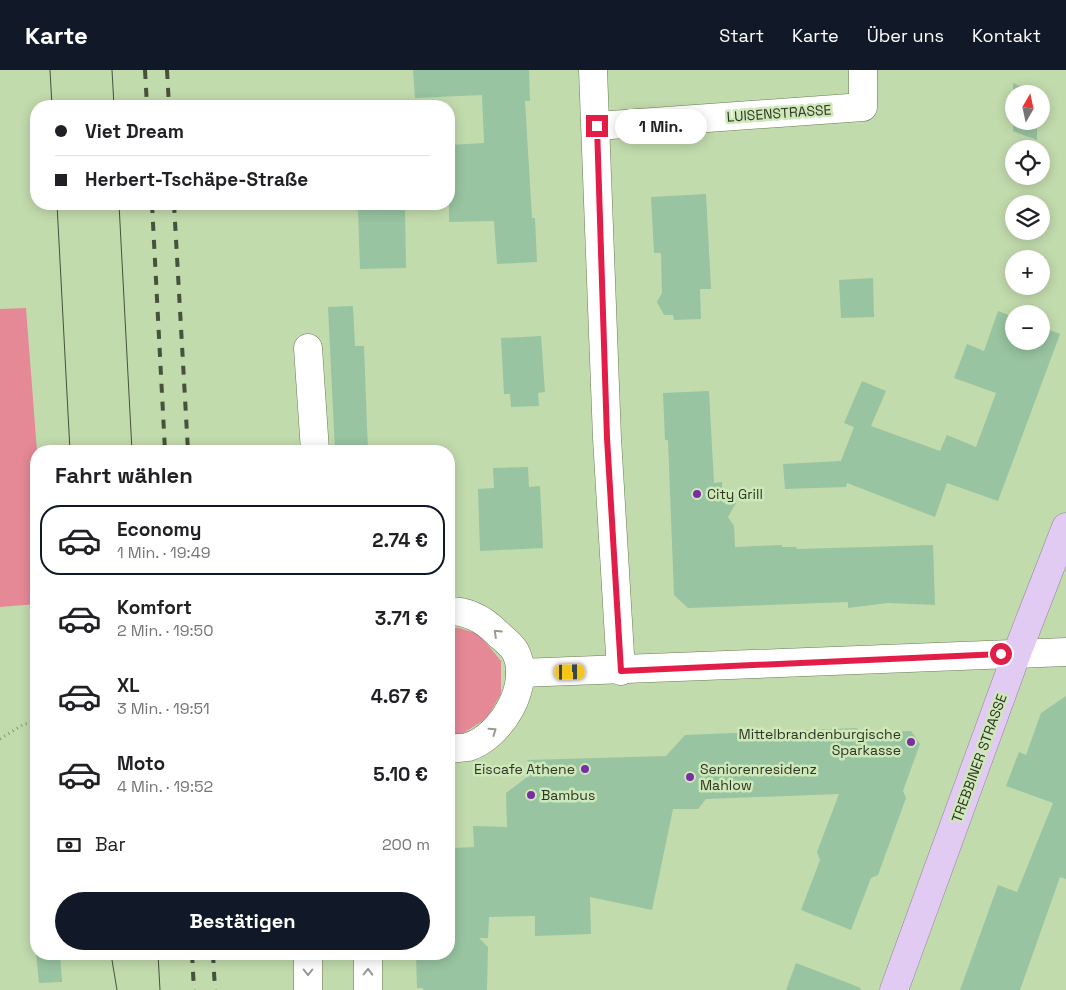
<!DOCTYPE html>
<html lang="de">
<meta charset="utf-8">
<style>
body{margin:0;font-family:"Space Grotesk",sans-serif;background:#f6f6f6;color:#202124;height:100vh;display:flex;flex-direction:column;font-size:19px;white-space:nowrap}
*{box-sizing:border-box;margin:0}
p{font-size:16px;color:#757577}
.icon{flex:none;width:28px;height:28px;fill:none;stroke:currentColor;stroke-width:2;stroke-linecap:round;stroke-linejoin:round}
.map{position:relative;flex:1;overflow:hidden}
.panel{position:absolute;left:30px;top:375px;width:425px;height:515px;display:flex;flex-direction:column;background:#fff;border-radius:20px;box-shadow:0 2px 12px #0003}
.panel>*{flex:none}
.top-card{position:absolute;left:30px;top:30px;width:425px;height:110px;border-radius:20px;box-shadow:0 2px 12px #0003;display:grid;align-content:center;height:110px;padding:0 25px;background:#fff}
.needle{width:32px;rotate:9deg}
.buttons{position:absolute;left:1005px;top:15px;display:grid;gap:10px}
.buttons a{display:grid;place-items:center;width:45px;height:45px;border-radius:50%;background:#fff;box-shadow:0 2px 12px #0003;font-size:25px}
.end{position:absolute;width:22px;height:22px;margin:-11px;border:6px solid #e11d48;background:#fff;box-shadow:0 0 0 2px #fff}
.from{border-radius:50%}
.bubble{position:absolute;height:35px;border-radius:18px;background:#fff;box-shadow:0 2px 12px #0003;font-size:16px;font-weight:800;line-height:35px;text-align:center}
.car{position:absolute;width:15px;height:30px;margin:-15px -8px;border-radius:6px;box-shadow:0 0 4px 1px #0007;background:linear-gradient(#f5c518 24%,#345 0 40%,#f5c518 0 76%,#345 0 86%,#f5c518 0)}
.top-card b{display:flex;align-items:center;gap:18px;height:48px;font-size:19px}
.top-card b+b{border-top:1px solid #e0e0e0}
.top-card i{width:12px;height:12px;background:#202124}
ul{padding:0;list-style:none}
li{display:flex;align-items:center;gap:15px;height:70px;margin:0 10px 8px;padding:0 15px;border:2px solid transparent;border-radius:20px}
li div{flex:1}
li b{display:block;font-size:19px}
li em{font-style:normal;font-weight:800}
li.active{border-color:#111827}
li>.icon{width:45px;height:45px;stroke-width:1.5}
h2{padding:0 25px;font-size:22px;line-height:60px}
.pay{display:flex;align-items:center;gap:12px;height:55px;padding:0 25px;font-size:19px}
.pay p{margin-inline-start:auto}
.cta{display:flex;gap:10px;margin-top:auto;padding:10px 25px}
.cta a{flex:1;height:58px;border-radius:30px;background:#111827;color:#fff;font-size:20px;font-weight:800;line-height:58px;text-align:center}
header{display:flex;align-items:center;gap:30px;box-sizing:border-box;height:70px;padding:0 25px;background:#111827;color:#fff}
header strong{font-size:24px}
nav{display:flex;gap:28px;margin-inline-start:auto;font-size:18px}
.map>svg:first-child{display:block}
.green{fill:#e68997}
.building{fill:#98c4a1}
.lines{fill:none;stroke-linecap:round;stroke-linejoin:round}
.minor-casing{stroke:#667c52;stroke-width:29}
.major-casing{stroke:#9681a4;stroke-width:29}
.path{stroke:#839573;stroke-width:3;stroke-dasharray:1 4;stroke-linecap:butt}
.minor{stroke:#fff;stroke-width:28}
.major{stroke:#e2cbf2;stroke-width:28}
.tram{stroke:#46523b;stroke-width:1}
.rail{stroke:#46523b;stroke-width:4;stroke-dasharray:9 9;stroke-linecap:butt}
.oneway{stroke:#969a92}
.route{stroke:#e11d48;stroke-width:6}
.poi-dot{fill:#792fa1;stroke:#cfe8ba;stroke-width:2}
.labels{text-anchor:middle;stroke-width:5;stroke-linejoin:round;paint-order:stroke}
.street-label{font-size:14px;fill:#2d3624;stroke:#cfe8ba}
.poi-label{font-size:14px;fill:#2d3624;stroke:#cfe8ba;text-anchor:start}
</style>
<header>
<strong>Karte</strong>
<nav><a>Start</a><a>Karte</a><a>Über uns</a><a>Kontakt</a></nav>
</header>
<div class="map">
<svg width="1066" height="920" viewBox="0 0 1066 920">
<rect width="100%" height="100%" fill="#c2dbad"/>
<g class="green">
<path d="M 26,238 L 37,381 L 36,534 L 0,537 L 0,239 Z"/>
<path d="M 449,558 L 459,558 L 479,564 L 501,591 L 501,624 L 487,648 L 462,664 L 449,664 Z"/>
</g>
<g class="building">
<path d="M 413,0 L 529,0 L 530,31 L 525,31 L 532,148 L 535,148 L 537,192 L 497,194 L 494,151 L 449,152 L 449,75 L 484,73 L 482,25 L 415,28 Z"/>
<path d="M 1013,13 L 1038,23 L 1014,24 L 1014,51 L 1037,51 L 1037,70 L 1013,61 Z"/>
<path d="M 706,124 L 711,219 L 700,219 L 701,249 L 674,250 L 673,245 L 664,245 L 657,232 L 662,223 L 661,183 L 654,183 L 651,127 Z"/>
<path d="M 405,139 L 406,198 L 360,199 L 358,140 Z"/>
<path d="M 873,208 L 874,247 L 841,248 L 839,210 Z"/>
<path d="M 353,236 L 355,276 L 364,276 L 368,381 L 335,381 L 328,237 Z"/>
<path d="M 998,241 L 1014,247 L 1014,271 L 1041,271 L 1041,257 L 1060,264 L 998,431 L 947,413 L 935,447 L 847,413 L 846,417 L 785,419 L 783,394 L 841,391 L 854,357 L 844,353 L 862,311 L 886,321 L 871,356 L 940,381 L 947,365 L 976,377 L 996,323 L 954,308 L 967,274 L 984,281 Z"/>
<path d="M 541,266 L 545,322 L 538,323 L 539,336 L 511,337 L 510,324 L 504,324 L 501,268 Z"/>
<path d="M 709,321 L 714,413 L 722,412 L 723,433 L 736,433 L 728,447 L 734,456 L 735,477 L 782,475 L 782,477 L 796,477 L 797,479 L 933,475 L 935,535 L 888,533 L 848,538 L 848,532 L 688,538 L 674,525 L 668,370 L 665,370 L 663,323 Z"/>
<path d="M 528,397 L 529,417 L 540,416 L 543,478 L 480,481 L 478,419 L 494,418 L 493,398 Z"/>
<path d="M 1066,626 L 1066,809 L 1060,807 L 1020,920 L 960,920 L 998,815 L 1017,822 L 1053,733 L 1006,716 L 1019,682 L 1026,685 L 1041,643 Z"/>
<path d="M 856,658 L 862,663 L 911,661 L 920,674 L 903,721 L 906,728 L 878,805 L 871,808 L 851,860 L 801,840 L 820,790 L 817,782 L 839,724 L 706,729 L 698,739 L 673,739 L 652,840 L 590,827 L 591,864 L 535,866 L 535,846 L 489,847 L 488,868 L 479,868 L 488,877 L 487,920 L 423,920 L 423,918 L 417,918 L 416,884 L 449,884 L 449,837 L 454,843 L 453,778 L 474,777 L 473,756 L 507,757 L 506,723 L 535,701 L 527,690 L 666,686 L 685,665 Z"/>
<path d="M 36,884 L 60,884 L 62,912 L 39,913 Z"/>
<path d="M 796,893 L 861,918 L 860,920 L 786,920 Z"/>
</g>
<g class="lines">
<defs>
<g id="minor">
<path d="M 593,0 L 607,368 L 621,601"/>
<path d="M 597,56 L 863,37 L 863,0"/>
<path d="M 308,278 L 315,381"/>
<path d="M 449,541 C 467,541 483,549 496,562 C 502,568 511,574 515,581 C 533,614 501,667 468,677 C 462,678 455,678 449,679"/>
<path d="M 520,603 L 1066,582"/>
<path d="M 308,884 L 308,920"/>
<path d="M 368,920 L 368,884"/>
</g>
<path id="major" d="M 894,920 L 1017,583 L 1066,457"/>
</defs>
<use href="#minor" class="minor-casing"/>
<use href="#major" class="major-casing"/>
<path class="path" d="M 0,669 L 24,654 L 36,653"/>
<use href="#minor" class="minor"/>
<use href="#major" class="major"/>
<g class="tram">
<path d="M 50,0 L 52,36"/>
<path d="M 112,0 L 114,36"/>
<path d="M 57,134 L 70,381"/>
<path d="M 119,134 L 132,381"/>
<path d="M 111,884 L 117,920"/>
<path d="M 158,884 L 160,920"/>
</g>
<g class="rail">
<path d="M 145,0 L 147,36"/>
<path d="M 167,0 L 169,36"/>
<path d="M 152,134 L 165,381"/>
<path d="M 174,134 L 188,381"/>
<path d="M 192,884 L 194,920"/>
<path d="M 213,884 L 215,920"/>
</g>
</g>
<defs><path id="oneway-chevron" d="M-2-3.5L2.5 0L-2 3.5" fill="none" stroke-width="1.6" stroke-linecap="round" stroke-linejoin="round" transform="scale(1.25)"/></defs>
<g class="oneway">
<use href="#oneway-chevron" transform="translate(497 563) rotate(-137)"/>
<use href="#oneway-chevron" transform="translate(493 661) rotate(-34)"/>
<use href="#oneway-chevron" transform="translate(308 902) rotate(90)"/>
<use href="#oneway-chevron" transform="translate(368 902) rotate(-89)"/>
</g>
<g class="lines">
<path class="route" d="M 597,56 L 607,368 L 621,601 L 1001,584"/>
</g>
<g class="poi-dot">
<circle cx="697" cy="424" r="5"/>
<circle cx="911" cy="672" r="5"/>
<circle cx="585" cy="699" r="5"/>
<circle cx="690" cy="707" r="5"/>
<circle cx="531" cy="725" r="5"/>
</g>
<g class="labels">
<g class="street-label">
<text transform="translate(779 43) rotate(-4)" y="5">LUISENSTRASSE</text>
<text transform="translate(979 688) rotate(-70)" y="5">TREBBINER STRASSE</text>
</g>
<g class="poi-label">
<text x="707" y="429">City Grill</text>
<text x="901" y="669" text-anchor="end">Mittelbrandenburgische<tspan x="901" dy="16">Sparkasse</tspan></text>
<text x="575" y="704" text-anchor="end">Eiscafe Athene</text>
<text x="700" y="704">Seniorenresidenz<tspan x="700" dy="16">Mahlow</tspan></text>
<text x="541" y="730">Bambus</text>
</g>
</g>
</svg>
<div class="buttons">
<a><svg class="needle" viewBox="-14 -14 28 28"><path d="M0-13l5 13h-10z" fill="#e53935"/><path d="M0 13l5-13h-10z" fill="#757577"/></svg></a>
<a><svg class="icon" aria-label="locate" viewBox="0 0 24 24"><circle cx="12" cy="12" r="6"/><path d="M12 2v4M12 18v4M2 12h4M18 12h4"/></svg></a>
<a><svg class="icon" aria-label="layers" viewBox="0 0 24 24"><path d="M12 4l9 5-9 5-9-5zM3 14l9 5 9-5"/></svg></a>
<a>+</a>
<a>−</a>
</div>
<i class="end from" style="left:1001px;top:584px"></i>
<i class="end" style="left:597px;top:56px"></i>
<div class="bubble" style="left:615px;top:39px;width:92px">1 Min.</div>
<i class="car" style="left:570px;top:602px;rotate:89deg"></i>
<div class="top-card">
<b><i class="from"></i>Viet Dream</b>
<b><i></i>Herbert-Tschäpe-Straße</b>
</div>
<section class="panel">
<h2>Fahrt wählen</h2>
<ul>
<li class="active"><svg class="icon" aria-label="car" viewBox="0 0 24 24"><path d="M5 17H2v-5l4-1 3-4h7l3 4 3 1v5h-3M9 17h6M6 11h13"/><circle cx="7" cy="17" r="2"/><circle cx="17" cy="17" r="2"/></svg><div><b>Economy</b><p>1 Min. · 19:49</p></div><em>2.74 €</em></li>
<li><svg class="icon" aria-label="car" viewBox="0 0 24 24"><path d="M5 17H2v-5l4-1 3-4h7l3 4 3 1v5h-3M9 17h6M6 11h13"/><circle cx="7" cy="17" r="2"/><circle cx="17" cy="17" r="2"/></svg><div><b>Komfort</b><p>2 Min. · 19:50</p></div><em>3.71 €</em></li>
<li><svg class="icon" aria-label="car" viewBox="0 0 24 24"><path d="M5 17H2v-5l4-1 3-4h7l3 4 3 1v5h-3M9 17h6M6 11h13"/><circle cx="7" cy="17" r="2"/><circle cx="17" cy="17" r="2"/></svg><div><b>XL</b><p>3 Min. · 19:51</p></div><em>4.67 €</em></li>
<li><svg class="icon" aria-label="car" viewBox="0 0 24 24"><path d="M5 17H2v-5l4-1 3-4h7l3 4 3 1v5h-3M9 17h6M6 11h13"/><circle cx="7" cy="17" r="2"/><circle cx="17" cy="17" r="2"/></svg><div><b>Moto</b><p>4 Min. · 19:52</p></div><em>5.10 €</em></li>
</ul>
<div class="pay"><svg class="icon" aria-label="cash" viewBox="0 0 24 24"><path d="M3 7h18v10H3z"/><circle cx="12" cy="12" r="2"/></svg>Bar<p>200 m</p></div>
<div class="cta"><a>Bestätigen</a></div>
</section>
</div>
